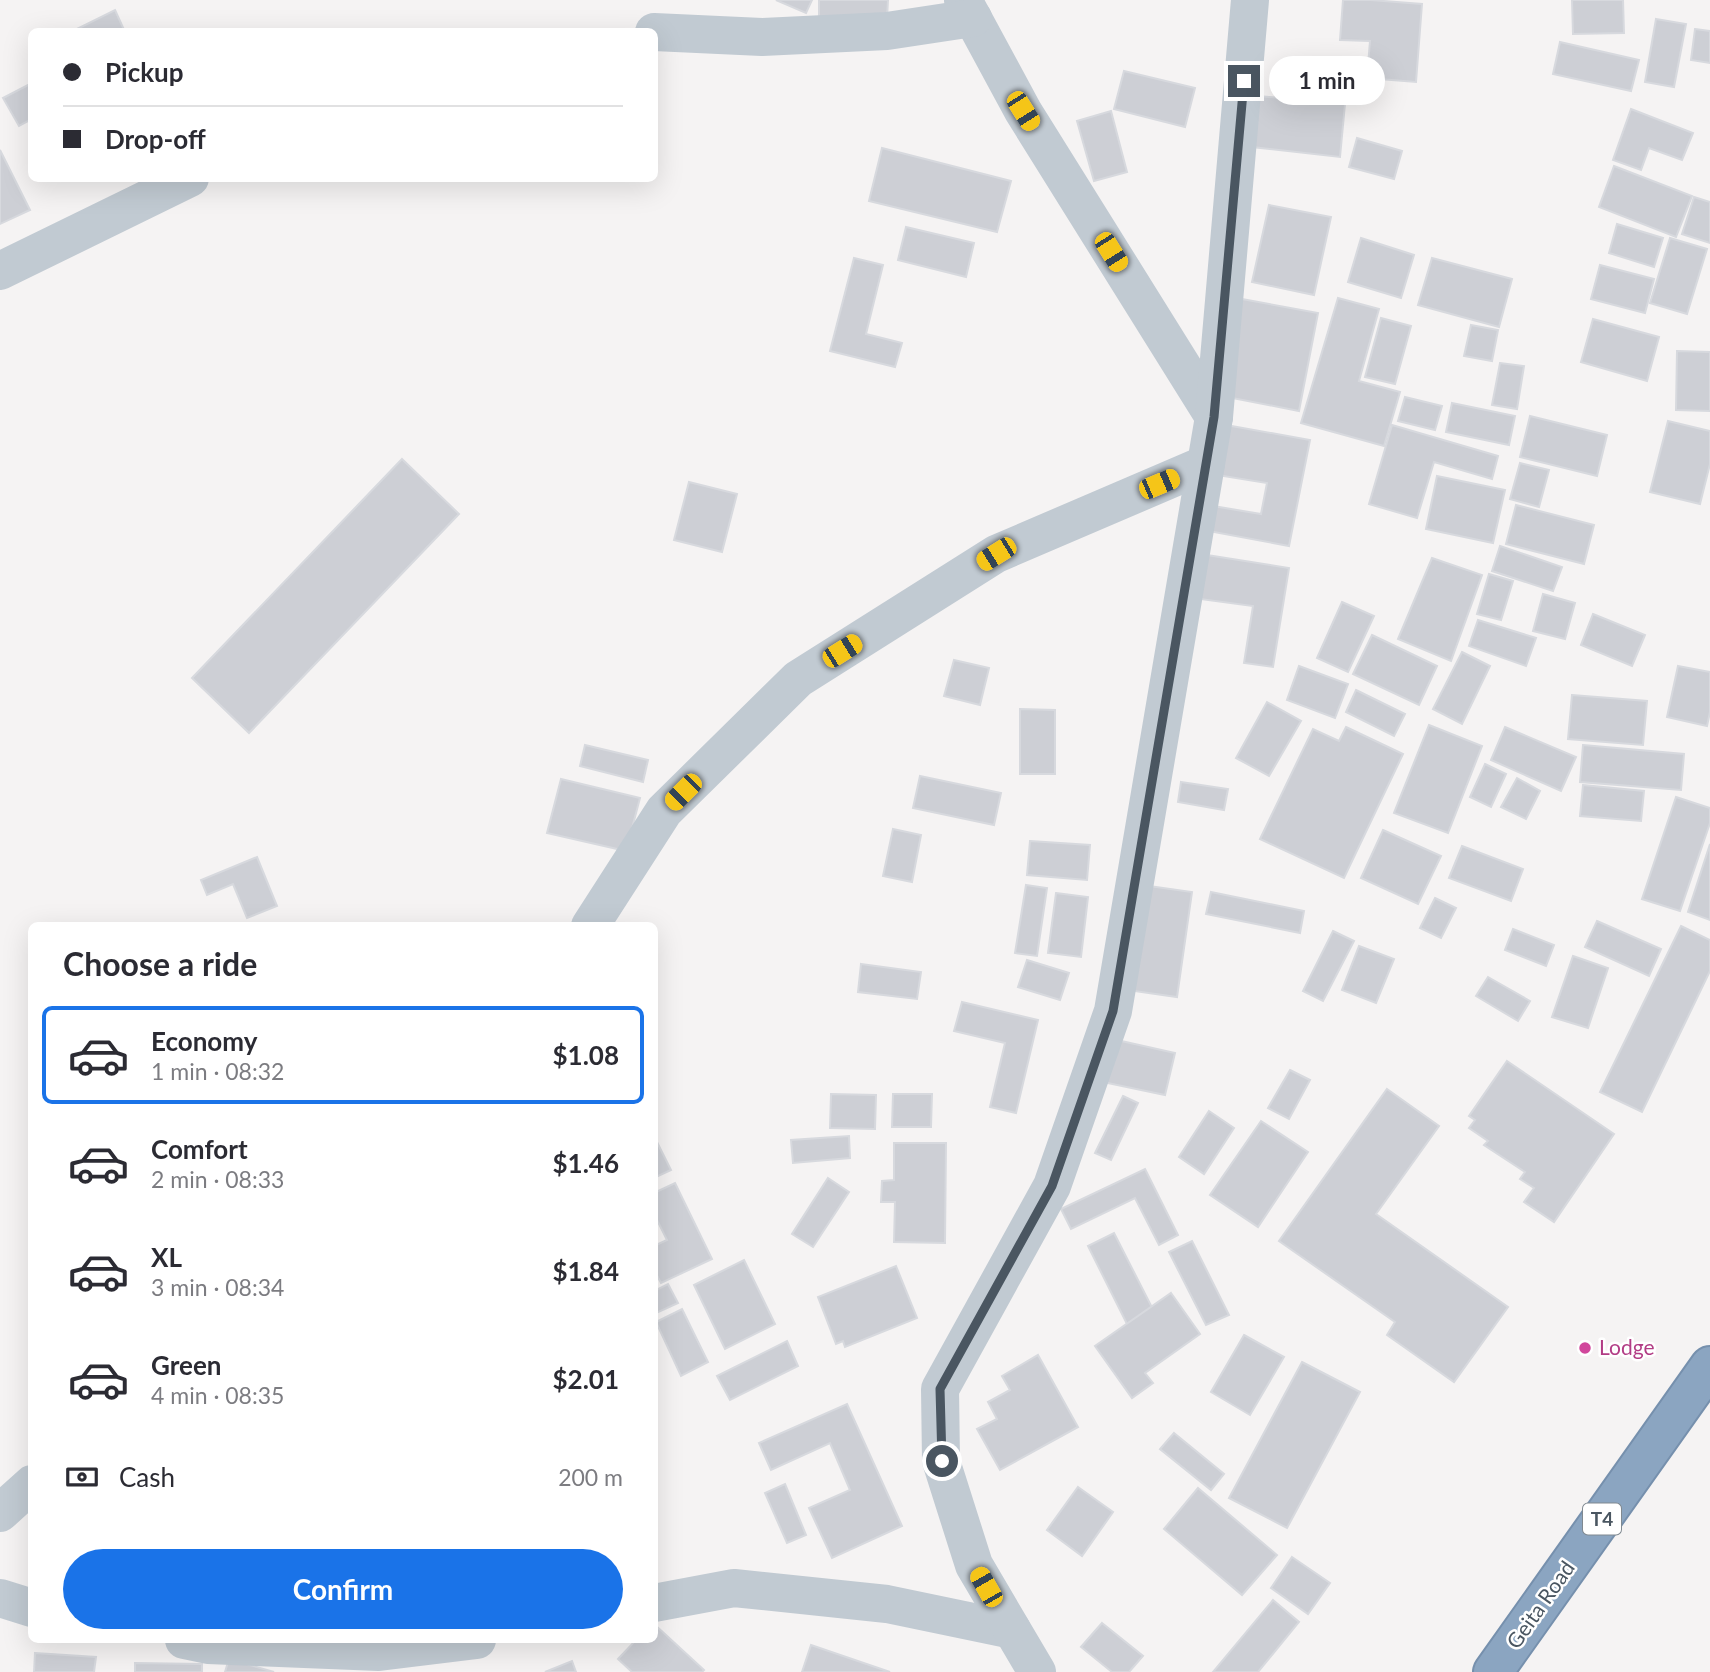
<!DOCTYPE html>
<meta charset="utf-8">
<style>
body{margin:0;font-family:Lato,sans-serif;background:#f7f7f7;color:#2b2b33;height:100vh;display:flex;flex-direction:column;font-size:26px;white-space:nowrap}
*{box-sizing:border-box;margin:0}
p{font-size:23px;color:#7c7c81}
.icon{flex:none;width:38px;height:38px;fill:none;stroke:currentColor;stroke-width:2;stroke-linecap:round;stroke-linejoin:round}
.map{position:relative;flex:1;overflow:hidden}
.details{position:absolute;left:28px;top:922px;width:630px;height:721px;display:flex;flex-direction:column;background:#fff;border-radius:10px;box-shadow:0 7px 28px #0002}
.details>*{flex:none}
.guide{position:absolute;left:28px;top:28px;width:630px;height:154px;border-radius:10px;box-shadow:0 7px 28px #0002;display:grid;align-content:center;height:154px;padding:0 35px;background:#fff}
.end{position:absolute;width:32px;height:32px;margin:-16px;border:9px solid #4a5661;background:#fff;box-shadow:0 0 0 4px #fff}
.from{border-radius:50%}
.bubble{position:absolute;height:49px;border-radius:24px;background:#fff;box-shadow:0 7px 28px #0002;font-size:23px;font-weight:700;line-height:49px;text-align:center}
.car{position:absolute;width:21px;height:42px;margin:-21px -10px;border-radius:9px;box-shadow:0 0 5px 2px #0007;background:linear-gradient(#f5c518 24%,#345 0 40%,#f5c518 0 76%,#345 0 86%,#f5c518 0)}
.guide b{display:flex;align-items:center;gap:24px;height:66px;font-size:26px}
.guide b+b{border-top:2px solid #e1e1e2}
.guide i{width:18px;height:18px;background:#2b2b33}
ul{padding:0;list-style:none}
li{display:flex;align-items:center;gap:21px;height:98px;margin:0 14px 10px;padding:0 21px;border:4px solid transparent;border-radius:10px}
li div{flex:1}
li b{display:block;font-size:26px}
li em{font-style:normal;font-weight:700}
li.selected{border-color:#1a73e8}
li>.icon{width:63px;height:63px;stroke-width:1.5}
h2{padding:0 35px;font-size:32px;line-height:84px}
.pay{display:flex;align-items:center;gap:18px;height:77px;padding:0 35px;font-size:26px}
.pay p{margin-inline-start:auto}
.button{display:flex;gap:14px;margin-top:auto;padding:14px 35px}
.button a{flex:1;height:80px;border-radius:42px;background:#1a73e8;color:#fff;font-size:28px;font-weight:700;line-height:80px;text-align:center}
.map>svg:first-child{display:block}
.building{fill:#cdcfd5;stroke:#d7d9de;stroke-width:2}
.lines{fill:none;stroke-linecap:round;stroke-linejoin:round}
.highway-casing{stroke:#7690ad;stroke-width:42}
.minor{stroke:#c1cad2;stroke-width:38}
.highway{stroke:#8ba5c1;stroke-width:38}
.route{stroke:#4a5661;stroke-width:9}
.hotel-dot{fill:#d1479c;stroke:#fff;stroke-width:2.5}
.labels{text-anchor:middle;stroke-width:5;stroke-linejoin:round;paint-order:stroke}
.shield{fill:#fff;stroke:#808990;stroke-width:2}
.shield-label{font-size:19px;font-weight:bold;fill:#4a5661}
.hotel-label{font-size:21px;fill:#b23c85;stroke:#fff;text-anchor:start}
.street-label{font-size:21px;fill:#4a5661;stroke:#fff}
</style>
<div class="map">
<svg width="1710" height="1672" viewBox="0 0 1710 1672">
<rect width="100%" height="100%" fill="#f5f3f3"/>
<g class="building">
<path d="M 776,0 L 812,0 L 806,13 Z"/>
<path d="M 819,0 L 888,0 L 887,19 L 819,18 Z"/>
<path d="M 1343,0 L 1371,0 L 1422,4 L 1416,82 L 1367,78 L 1370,41 L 1340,40 Z"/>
<path d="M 1572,0 L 1623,0 L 1624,33 L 1573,34 Z"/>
<path d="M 115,10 L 125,32 L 71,32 Z"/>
<path d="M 1656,19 L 1686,24 L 1674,87 L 1645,82 Z"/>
<path d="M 1695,29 L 1710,31 L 1710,63 L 1691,60 Z"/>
<path d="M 1560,42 L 1639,60 L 1631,91 L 1553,74 Z"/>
<path d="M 1124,71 L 1195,88 L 1185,127 L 1114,109 Z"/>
<path d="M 32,83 L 32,119 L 19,126 L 3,98 Z"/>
<path d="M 1258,96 L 1345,104 L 1340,157 L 1252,147 Z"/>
<path d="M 1631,109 L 1693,133 L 1682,160 L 1649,148 L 1641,170 L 1613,160 Z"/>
<path d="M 1111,111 L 1127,172 L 1094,181 L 1077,121 Z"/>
<path d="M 1357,138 L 1402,151 L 1394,179 L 1349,167 Z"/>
<path d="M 882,148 L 1011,181 L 997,232 L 869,201 Z"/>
<path d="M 0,150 L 30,210 L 0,224 Z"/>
<path d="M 1614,166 L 1692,196 L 1676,237 L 1599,207 Z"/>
<path d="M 1694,197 L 1710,202 L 1710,243 L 1682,234 Z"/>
<path d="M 1269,205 L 1331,217 L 1314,295 L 1252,282 Z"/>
<path d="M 1617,224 L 1663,238 L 1654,267 L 1609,253 Z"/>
<path d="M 906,227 L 974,243 L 966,277 L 898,260 Z"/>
<path d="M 1361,238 L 1414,255 L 1401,298 L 1348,282 Z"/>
<path d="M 1670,238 L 1707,249 L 1687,314 L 1650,303 Z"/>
<path d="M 854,258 L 883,265 L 866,334 L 902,343 L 895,367 L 830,351 Z"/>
<path d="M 1432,258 L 1512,279 L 1499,327 L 1418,305 Z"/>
<path d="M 1600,265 L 1654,279 L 1645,313 L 1591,299 Z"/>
<path d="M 1338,298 L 1379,309 L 1359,381 L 1400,392 L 1384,446 L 1301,423 Z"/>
<path d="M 1242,299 L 1318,313 L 1299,411 L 1222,396 Z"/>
<path d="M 1381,318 L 1411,326 L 1395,384 L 1365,377 Z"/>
<path d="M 1593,319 L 1659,337 L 1647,381 L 1581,362 Z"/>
<path d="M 1471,325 L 1498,330 L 1492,361 L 1464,356 Z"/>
<path d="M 1677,351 L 1710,352 L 1710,411 L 1676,410 Z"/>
<path d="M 1500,363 L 1524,366 L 1517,409 L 1492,405 Z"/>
<path d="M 1405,397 L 1442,406 L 1435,430 L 1398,421 Z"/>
<path d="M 1452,403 L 1515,416 L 1509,445 L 1446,432 Z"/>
<path d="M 1530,416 L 1607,435 L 1597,476 L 1520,457 Z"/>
<path d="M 1668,421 L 1710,431 L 1710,464 L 1700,504 L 1650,492 Z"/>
<path d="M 1226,425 L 1310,440 L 1289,546 L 1203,530 L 1207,505 L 1261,514 L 1267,483 L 1217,475 Z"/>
<path d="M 1392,425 L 1498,456 L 1492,479 L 1434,462 L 1417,518 L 1369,504 Z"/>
<path d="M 402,459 L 459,514 L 249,733 L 192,678 Z"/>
<path d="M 1520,463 L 1549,470 L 1539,507 L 1510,499 Z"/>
<path d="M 1437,476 L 1505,490 L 1493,543 L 1426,529 Z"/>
<path d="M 689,482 L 737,494 L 722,552 L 674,540 Z"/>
<path d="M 1516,505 L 1594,525 L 1584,564 L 1506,544 Z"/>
<path d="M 1500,546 L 1562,567 L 1553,591 L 1492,571 Z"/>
<path d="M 1207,555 L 1289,568 L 1273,667 L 1244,663 L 1253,606 L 1200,599 Z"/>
<path d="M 1432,558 L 1482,575 L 1451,661 L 1398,639 Z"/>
<path d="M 1489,574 L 1513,581 L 1501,620 L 1477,614 Z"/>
<path d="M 1543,594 L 1575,603 L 1565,639 L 1533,631 Z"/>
<path d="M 1342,602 L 1374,616 L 1348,672 L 1317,658 Z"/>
<path d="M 1593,614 L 1645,635 L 1632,666 L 1581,645 Z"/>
<path d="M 1478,620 L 1536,638 L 1526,666 L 1469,646 Z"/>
<path d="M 1372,635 L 1437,666 L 1419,705 L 1353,674 Z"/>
<path d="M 1462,652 L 1490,666 L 1462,724 L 1433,709 Z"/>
<path d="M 954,660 L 989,668 L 980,705 L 944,696 Z"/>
<path d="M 1299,666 L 1348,684 L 1335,718 L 1287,700 Z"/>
<path d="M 1678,666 L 1710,672 L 1710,712 L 1707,726 L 1667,717 Z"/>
<path d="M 1356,690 L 1405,714 L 1394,736 L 1346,712 Z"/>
<path d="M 1572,695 L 1647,701 L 1643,745 L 1568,739 Z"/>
<path d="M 1267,702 L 1301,721 L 1269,776 L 1236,758 Z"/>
<path d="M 1020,709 L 1055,710 L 1055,774 L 1020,774 Z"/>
<path d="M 1429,725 L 1482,746 L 1448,833 L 1394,813 Z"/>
<path d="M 1346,727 L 1403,754 L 1344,878 L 1260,839 L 1313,729 L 1339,741 Z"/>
<path d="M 1505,727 L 1576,757 L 1561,791 L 1491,760 Z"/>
<path d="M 585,745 L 648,760 L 643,782 L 580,766 Z"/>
<path d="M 1583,745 L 1684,754 L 1681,790 L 1580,782 Z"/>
<path d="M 1485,764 L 1506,774 L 1491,807 L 1470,797 Z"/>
<path d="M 920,776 L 1001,793 L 994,825 L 913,808 Z"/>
<path d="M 1517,778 L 1540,791 L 1526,819 L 1501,807 Z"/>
<path d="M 561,779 L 640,798 L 626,851 L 547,833 Z"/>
<path d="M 1181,782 L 1228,789 L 1224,810 L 1178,802 Z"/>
<path d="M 1583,785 L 1644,791 L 1641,821 L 1580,816 Z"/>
<path d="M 1676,797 L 1710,808 L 1710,823 L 1680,911 L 1642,899 Z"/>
<path d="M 893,829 L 921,835 L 912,882 L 883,876 Z"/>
<path d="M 1383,830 L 1441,856 L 1418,904 L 1361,878 Z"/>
<path d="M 1030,841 L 1090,845 L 1087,880 L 1027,875 Z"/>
<path d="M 1710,844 L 1710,920 L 1688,912 Z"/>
<path d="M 1462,846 L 1523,869 L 1511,901 L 1449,878 Z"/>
<path d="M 257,857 L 277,906 L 247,918 L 233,884 L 207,895 L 201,880 Z"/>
<path d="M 1026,885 L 1047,888 L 1037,956 L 1015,953 Z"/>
<path d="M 1149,886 L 1192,892 L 1177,997 L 1134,991 Z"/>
<path d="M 1211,892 L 1304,911 L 1300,933 L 1206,914 Z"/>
<path d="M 1056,893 L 1088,897 L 1081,957 L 1048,953 Z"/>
<path d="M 1435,898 L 1456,908 L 1441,938 L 1420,928 Z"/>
<path d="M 1597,921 L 1661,949 L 1649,976 L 1585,947 Z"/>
<path d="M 1681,926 L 1710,940 L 1710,971 L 1642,1112 L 1600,1092 Z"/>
<path d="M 1513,929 L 1554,945 L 1546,966 L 1505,950 Z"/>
<path d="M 1333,931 L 1354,941 L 1323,1001 L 1303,991 Z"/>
<path d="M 1359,946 L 1394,959 L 1376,1003 L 1342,990 Z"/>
<path d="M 1573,956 L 1608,968 L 1588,1028 L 1552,1017 Z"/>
<path d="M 1027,960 L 1069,973 L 1060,1000 L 1018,987 Z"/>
<path d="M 861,964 L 921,972 L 917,999 L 858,992 Z"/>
<path d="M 1488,977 L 1530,1001 L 1518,1021 L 1476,996 Z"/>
<path d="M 962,1002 L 1038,1020 L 1016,1113 L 990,1107 L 1005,1043 L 954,1031 Z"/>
<path d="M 1108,1038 L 1175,1053 L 1165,1095 L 1098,1081 Z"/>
<path d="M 1507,1061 L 1614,1134 L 1554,1222 L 1524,1202 L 1534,1188 L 1520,1179 L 1525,1172 L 1484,1145 L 1488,1141 L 1469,1128 L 1475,1120 L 1469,1116 Z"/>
<path d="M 1290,1070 L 1310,1080 L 1289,1119 L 1268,1108 Z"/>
<path d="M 1387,1089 L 1439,1126 L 1376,1214 L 1508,1307 L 1454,1382 L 1387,1335 L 1395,1322 L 1279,1241 Z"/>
<path d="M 831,1094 L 876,1095 L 875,1129 L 830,1128 Z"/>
<path d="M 893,1094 L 932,1094 L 931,1127 L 892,1127 Z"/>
<path d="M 1123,1096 L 1138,1103 L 1111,1160 L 1095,1153 Z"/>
<path d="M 1209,1111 L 1234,1128 L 1204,1174 L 1179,1157 Z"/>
<path d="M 1261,1121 L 1308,1152 L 1258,1227 L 1210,1195 Z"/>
<path d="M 849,1136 L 850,1158 L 793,1163 L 791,1140 Z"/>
<path d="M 656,1140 L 671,1170 L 654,1178 L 654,1141 Z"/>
<path d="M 894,1143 L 946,1143 L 945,1243 L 894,1242 L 895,1202 L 881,1202 L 882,1181 L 894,1180 Z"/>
<path d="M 1145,1169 L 1178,1235 L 1159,1245 L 1135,1198 L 1071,1229 L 1061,1209 Z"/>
<path d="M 828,1178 L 849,1192 L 813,1247 L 792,1234 Z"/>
<path d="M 675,1183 L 712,1259 L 661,1283 L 654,1270 L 654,1246 L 667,1240 L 654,1214 L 654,1193 Z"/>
<path d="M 1114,1233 L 1165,1333 L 1138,1346 L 1088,1246 Z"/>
<path d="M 1192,1241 L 1229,1315 L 1206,1325 L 1169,1252 Z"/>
<path d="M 744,1260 L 775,1324 L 725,1349 L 694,1285 Z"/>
<path d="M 896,1266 L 917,1318 L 845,1347 L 843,1341 L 836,1344 L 818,1297 Z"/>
<path d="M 668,1284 L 678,1303 L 654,1314 L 654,1291 Z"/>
<path d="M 1171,1293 L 1200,1334 L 1145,1373 L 1153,1383 L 1132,1398 L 1095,1346 Z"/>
<path d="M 682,1309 L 708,1362 L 681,1376 L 656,1322 Z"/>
<path d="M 1244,1335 L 1284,1357 L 1250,1415 L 1211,1392 Z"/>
<path d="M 787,1341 L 798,1366 L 730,1400 L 717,1376 Z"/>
<path d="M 1038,1355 L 1078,1427 L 1000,1470 L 977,1429 L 997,1419 L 988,1402 L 1010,1390 L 1002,1376 Z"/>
<path d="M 1302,1362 L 1360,1392 L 1287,1528 L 1229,1498 Z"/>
<path d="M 847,1404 L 902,1526 L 832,1558 L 809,1508 L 850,1490 L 830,1443 L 771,1470 L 759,1443 Z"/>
<path d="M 1174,1433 L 1224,1474 L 1211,1490 L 1160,1449 Z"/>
<path d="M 785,1484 L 806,1535 L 787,1543 L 765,1493 Z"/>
<path d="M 1078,1487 L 1113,1512 L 1082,1556 L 1047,1530 Z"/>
<path d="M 1198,1488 L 1277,1555 L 1242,1595 L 1164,1529 Z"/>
<path d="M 1292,1557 L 1330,1583 L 1308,1614 L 1271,1588 Z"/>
<path d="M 1273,1600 L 1299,1622 L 1258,1672 L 1213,1672 Z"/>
<path d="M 1102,1623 L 1143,1656 L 1129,1672 L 1112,1672 L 1081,1647 Z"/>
<path d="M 654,1624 L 704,1670 L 702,1672 L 632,1672 L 618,1659 L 636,1640 L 654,1640 Z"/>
<path d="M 811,1645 L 890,1672 L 802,1672 Z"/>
<path d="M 35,1653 L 96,1657 L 94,1672 L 34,1672 Z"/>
<path d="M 229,1659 L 274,1672 L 225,1672 Z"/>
<path d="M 572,1661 L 576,1672 L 545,1672 Z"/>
<path d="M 135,1663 L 202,1664 L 202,1672 L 135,1672 Z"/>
</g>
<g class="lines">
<defs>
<path id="highway" d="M 1493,1672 L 1710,1366"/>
</defs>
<use href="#highway" class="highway-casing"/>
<g class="minor">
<path d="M 963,0 L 1023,111 L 1214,417"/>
<path d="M 654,32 L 762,37 L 887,31 L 973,18"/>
<path d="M 0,271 L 190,178"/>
<path d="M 590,926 L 664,811 L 798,679 L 996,554 L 1206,464"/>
<path d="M 0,1513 L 32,1484"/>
<path d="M 0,1598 L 32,1608"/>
<path d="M 654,1603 L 734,1588 L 887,1604 L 1012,1630"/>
<path d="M 184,1640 L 208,1645 L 379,1652 L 477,1640"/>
<path d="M 1037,1672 L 974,1565 L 941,1461 L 940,1389 L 1052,1186 L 1113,1011 L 1214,417 L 1250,0"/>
</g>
<use href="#highway" class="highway"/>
</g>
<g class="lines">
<path class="route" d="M 942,1461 L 940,1389 L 1052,1186 L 1113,1011 L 1214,417 L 1244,81"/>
</g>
<circle class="hotel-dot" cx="1585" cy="1348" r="7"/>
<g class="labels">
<rect class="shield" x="1583" y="1503.5" width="38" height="31" rx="5"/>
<g class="shield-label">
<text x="1602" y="1526">T4</text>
</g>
<g class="hotel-label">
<text x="1599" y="1355">Lodge</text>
</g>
<g class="street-label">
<text transform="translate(1541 1605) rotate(-55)" y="7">Geita Road</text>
</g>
</g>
</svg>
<i class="end from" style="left:942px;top:1461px"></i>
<i class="end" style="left:1244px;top:81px"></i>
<div class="bubble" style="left:1269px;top:56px;width:116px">1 min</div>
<i class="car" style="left:1023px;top:111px;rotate:148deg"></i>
<i class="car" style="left:1111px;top:252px;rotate:148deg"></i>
<i class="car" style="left:1159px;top:484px;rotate:67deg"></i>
<i class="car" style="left:996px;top:554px;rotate:238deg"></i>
<i class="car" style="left:842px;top:651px;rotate:58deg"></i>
<i class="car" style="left:683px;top:792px;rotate:225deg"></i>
<i class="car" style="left:986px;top:1587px;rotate:330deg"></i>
<div class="guide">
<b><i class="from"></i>Pickup</b>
<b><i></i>Drop-off</b>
</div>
<section class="details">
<h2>Choose a ride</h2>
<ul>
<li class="selected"><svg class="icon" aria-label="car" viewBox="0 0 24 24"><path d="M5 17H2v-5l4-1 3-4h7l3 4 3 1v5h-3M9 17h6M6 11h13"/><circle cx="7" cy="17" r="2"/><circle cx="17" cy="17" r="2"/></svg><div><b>Economy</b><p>1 min · 08:32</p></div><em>$1.08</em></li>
<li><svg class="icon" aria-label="car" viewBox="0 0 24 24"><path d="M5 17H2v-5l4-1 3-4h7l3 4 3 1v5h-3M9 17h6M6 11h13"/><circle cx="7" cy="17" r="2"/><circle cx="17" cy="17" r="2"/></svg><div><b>Comfort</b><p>2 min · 08:33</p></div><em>$1.46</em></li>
<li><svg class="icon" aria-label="car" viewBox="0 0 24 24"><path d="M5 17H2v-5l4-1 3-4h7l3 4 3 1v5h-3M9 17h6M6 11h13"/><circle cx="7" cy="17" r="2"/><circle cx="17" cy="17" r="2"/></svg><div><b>XL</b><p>3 min · 08:34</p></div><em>$1.84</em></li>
<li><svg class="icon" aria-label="car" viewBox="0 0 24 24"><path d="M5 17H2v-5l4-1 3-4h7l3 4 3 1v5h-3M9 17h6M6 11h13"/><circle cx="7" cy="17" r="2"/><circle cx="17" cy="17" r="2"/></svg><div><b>Green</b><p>4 min · 08:35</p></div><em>$2.01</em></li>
</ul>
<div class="pay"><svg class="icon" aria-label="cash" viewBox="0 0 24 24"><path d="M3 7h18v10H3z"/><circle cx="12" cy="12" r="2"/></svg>Cash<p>200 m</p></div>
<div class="button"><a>Confirm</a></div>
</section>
</div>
